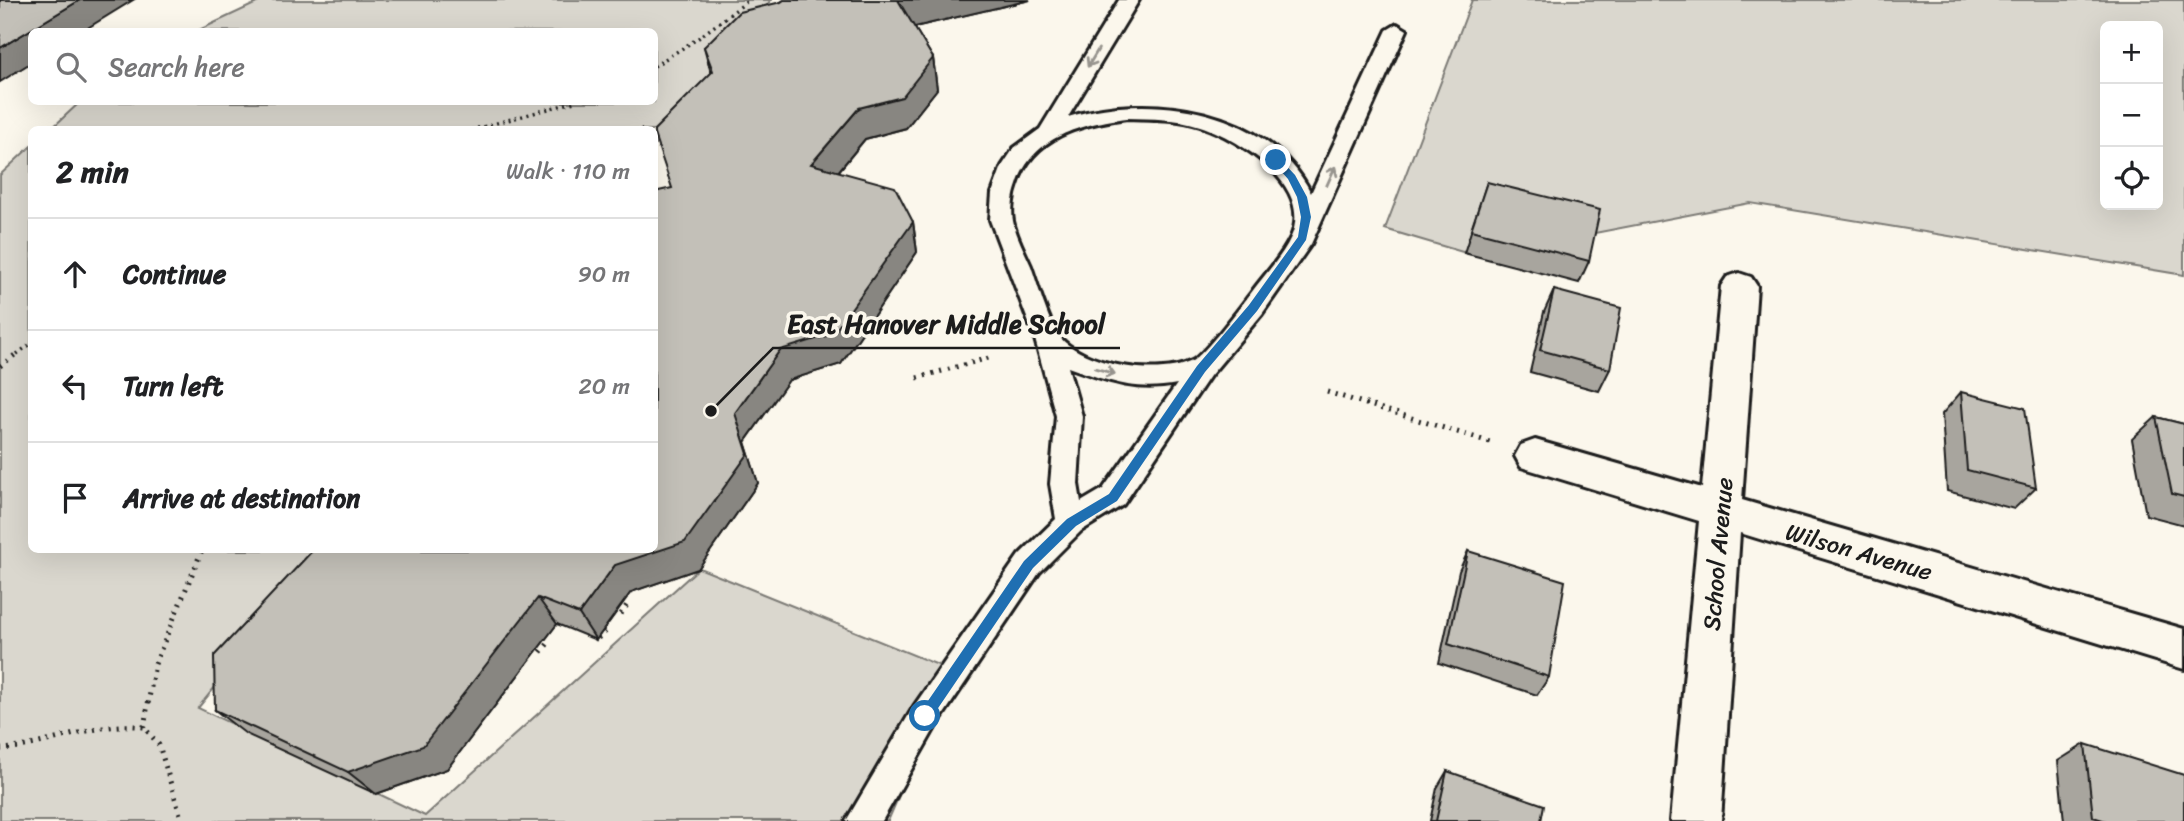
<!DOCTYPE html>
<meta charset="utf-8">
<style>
:root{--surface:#fff;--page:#f6f6f6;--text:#202124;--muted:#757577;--line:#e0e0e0}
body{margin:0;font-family:Sriracha,sans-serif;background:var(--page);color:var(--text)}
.controls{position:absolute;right:21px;top:21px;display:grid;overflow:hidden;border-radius:10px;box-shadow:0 7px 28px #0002}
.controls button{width:63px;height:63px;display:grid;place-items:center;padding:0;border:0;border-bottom:2px solid var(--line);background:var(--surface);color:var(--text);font:35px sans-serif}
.stop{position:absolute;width:21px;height:21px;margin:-16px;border:5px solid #1f6fb2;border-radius:50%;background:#fff}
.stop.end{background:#1f6fb2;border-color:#fff;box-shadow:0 2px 7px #0008}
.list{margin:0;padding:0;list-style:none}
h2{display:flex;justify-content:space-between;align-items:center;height:91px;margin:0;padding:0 28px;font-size:30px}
h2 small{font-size:23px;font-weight:400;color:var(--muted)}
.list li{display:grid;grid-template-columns:46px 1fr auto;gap:21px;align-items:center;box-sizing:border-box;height:112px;padding:0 28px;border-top:2px solid var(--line)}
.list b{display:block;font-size:26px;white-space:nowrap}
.list em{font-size:23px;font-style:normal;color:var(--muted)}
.icon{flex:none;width:38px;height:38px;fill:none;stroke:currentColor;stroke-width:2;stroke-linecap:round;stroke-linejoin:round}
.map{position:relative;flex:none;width:2184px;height:821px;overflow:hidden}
.search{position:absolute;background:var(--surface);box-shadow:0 7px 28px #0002;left:28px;top:28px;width:630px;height:77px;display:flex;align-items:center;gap:18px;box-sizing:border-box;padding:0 24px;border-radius:10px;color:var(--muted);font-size:26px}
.panel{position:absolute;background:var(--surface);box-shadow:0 7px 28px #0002;left:28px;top:126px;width:630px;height:427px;border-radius:10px}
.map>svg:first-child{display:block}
.green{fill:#dad7ce;stroke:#7b7a75;stroke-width:2;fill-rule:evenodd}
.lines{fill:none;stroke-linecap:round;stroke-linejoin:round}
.service-casing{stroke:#1c1c1c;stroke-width:6}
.minor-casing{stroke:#1c1c1c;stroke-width:6}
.path-far1{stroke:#1c1c1c;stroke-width:3.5;stroke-dasharray:2 4.5;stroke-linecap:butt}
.path{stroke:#1c1c1c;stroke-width:5;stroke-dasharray:2 6;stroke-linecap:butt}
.service{fill:#fbf7ec;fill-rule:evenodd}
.minor{fill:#fbf7ec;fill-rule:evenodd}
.wall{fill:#a8a59e;stroke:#1c1c1c;stroke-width:2}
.shaded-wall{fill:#888681;stroke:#1c1c1c;stroke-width:2}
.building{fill:#c3c0b8;stroke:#1c1c1c;stroke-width:2}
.oneway{stroke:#97948e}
.route{fill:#1f6fb2}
.labels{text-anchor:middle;stroke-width:7;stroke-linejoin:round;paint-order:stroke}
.street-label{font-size:24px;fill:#1c1c1c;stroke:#fbf7ec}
.leader{fill:none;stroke:#1c1c1c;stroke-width:2.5}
.callout-dot{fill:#1c1c1c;stroke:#fbf7ec;stroke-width:2.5}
.callout-label{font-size:26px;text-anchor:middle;font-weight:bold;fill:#1c1c1c;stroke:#fbf7ec;stroke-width:7;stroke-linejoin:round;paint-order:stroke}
</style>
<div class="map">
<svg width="2184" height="821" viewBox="0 0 2184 821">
<rect width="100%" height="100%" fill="#fbf7ec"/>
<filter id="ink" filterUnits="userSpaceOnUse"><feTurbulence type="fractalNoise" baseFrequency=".0143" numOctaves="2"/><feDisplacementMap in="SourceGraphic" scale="14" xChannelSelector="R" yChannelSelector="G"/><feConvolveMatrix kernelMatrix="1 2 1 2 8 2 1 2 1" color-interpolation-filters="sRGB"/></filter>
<g filter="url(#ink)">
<g class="green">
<path d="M263,0H771L655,144L654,130H50L80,102H654V32L197,31Z"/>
<path d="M1472,0H2184V275L1750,203L1476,256L1385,229ZM2105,26H2158V205H2105Z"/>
<path d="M31,146L32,550H326L198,708L425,816L699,568L953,671L888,821H0V175Z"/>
</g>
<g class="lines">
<defs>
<path id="service" d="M1119,0H1139L1068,117C1151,91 1269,109 1311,193L1387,30L1397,24L1407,30L1311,244L1262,314L1210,376L1123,505L1081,531L1039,573L936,726L882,821H846L914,706L1019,555L1056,519L1050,484L1056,416L1035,339L990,220L992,193L1002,166L1014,148L1040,129ZM1127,118C1152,119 1177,118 1200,126C1240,139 1314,186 1291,237C1282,257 1263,276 1251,293C1242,305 1203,356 1192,361C1158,378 1081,365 1058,335C1048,321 1037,283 1031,266C1025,252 1016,236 1013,221C1011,211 1013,195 1017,185C1032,136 1082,124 1127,118ZM1068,367C1108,381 1134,392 1177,384L1103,489L1081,502L1078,484L1082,416Z"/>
<path id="minor" d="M1739,273L1751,277L1757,286L1742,500L2184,629V669L1740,533L1721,821H1671L1699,521L1521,467L1515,456L1521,445L1535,440L1702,488L1721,286L1727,277Z"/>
</defs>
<use href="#service" class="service-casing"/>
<use href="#minor" class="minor-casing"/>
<g class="path-far1">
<path d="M654,66L697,39L749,0"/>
<path d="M471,130L574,102"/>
<path d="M601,130H644"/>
<path d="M17,354L32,343"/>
</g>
<g class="path">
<path d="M0,366L19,352"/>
<path d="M917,378L992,357"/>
<path d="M1327,392L1493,443"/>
<path d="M621,614L627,605"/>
<path d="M598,638L610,628"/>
<path d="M541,652L550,641"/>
<path d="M144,727L155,664L202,550"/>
<path d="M0,749C48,747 96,720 144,727L159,745L182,821"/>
</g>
<use href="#service" class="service"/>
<use href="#minor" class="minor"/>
</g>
<g class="wall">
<path d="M784,0H1030L914,27L933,58L937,89L906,128L865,139L838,172L913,222L917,252L841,364L789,380L745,442L758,483L698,569L631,592L596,640L557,624L447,769L376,794L246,734L215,710L654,550L711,73L704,47Z"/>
<path d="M1487,182L1589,261L1579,283L1464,253Z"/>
<path d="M1554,290L1610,369L1599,391L1530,372L1544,312Z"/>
<path d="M1961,392L2036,488L2014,509L1947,491L1942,414Z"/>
<path d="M2156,417L2184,424V525L2146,515L2132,439Z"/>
<path d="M1468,551L1549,677L1537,695L1439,663L1459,571Z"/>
<path d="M2085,744L2184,821H2064L2058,761Z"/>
<path d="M1447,771L1541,821H1430L1437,788Z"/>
</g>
<g class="shaded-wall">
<path d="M80,0H133L81,32H32V62L0,82V48Z"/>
<path d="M898,0H1030L902,30Z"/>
<path d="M933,58L937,89L906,128L865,139L819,195L811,164L859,108Z"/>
<path d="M913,222L917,252L841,364L789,380L745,442L758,483L698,569L631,592L596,640L579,614L615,565L735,413L780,350Z"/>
<path d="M538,598L557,624L447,769L376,794L348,772Z"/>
</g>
<g class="building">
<path d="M0,0H80L0,48Z"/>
<path d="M784,0H898L933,58L902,97L859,108L811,164L895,187L913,222L833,334L780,350L735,413L748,454L685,542L615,565L579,614L538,598L423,746L348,772L215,710L214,656L313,550H654V192L672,188L654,134V130L713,71L704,47L739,12L781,2Z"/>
<path d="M1487,182L1600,210L1589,261L1471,230Z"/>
<path d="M1554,290L1621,308L1610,369L1540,350Z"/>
<path d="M1961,392L2025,408L2036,488L1967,470Z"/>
<path d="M2156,417L2184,424V497L2172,494Z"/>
<path d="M1468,551L1565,581L1549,677L1448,644Z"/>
<path d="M2085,744L2184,775V821H2106L2093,817Z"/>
<path d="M1447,771L1544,805L1541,821H1436Z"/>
</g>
<defs><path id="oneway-shaft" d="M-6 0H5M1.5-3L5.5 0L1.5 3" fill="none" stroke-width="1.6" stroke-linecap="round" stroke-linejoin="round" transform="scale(1.75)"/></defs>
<g class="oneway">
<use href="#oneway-shaft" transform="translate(1093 58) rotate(121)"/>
<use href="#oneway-shaft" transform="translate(1331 176) rotate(-66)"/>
<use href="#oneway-shaft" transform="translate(1105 371) rotate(16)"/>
</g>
</g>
<path class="route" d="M1273,158H1279L1295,175L1307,197L1311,217L1306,240L1257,311L1205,372L1117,501L1076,526L1033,568L930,720H921V711L1024,561L1067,519L1109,494L1197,366L1249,305L1298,237L1301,217L1297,197L1288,179L1271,160Z"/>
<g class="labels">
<g class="street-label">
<text transform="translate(1859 552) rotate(16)" y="8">Wilson Avenue</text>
<text transform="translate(1718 554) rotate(-85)" y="8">School Avenue</text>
</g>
</g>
<path class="leader" d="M711 411L773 348H1120"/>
<circle class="callout-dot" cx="711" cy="411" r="7"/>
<g class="callout-label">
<text x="946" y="333">East Hanover Middle School</text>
</g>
</svg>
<div class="controls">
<button>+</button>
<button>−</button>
<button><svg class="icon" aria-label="locate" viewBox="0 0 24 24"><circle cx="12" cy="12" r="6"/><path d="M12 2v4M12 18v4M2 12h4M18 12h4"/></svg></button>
</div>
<div class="stop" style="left:925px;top:716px"></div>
<div class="stop end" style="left:1276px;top:160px"></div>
<div class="search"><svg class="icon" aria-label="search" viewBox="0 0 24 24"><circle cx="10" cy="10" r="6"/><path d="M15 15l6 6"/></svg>Search here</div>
<section class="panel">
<h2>2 min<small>Walk · 110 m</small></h2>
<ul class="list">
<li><svg class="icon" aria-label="ahead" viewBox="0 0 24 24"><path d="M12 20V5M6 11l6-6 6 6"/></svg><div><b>Continue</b></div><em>90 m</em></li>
<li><svg class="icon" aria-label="left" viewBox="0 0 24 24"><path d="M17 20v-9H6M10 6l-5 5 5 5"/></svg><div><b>Turn left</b></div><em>20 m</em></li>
<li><svg class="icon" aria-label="arrive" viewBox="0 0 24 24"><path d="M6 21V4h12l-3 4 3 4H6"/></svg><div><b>Arrive at destination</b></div></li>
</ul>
</section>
</div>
